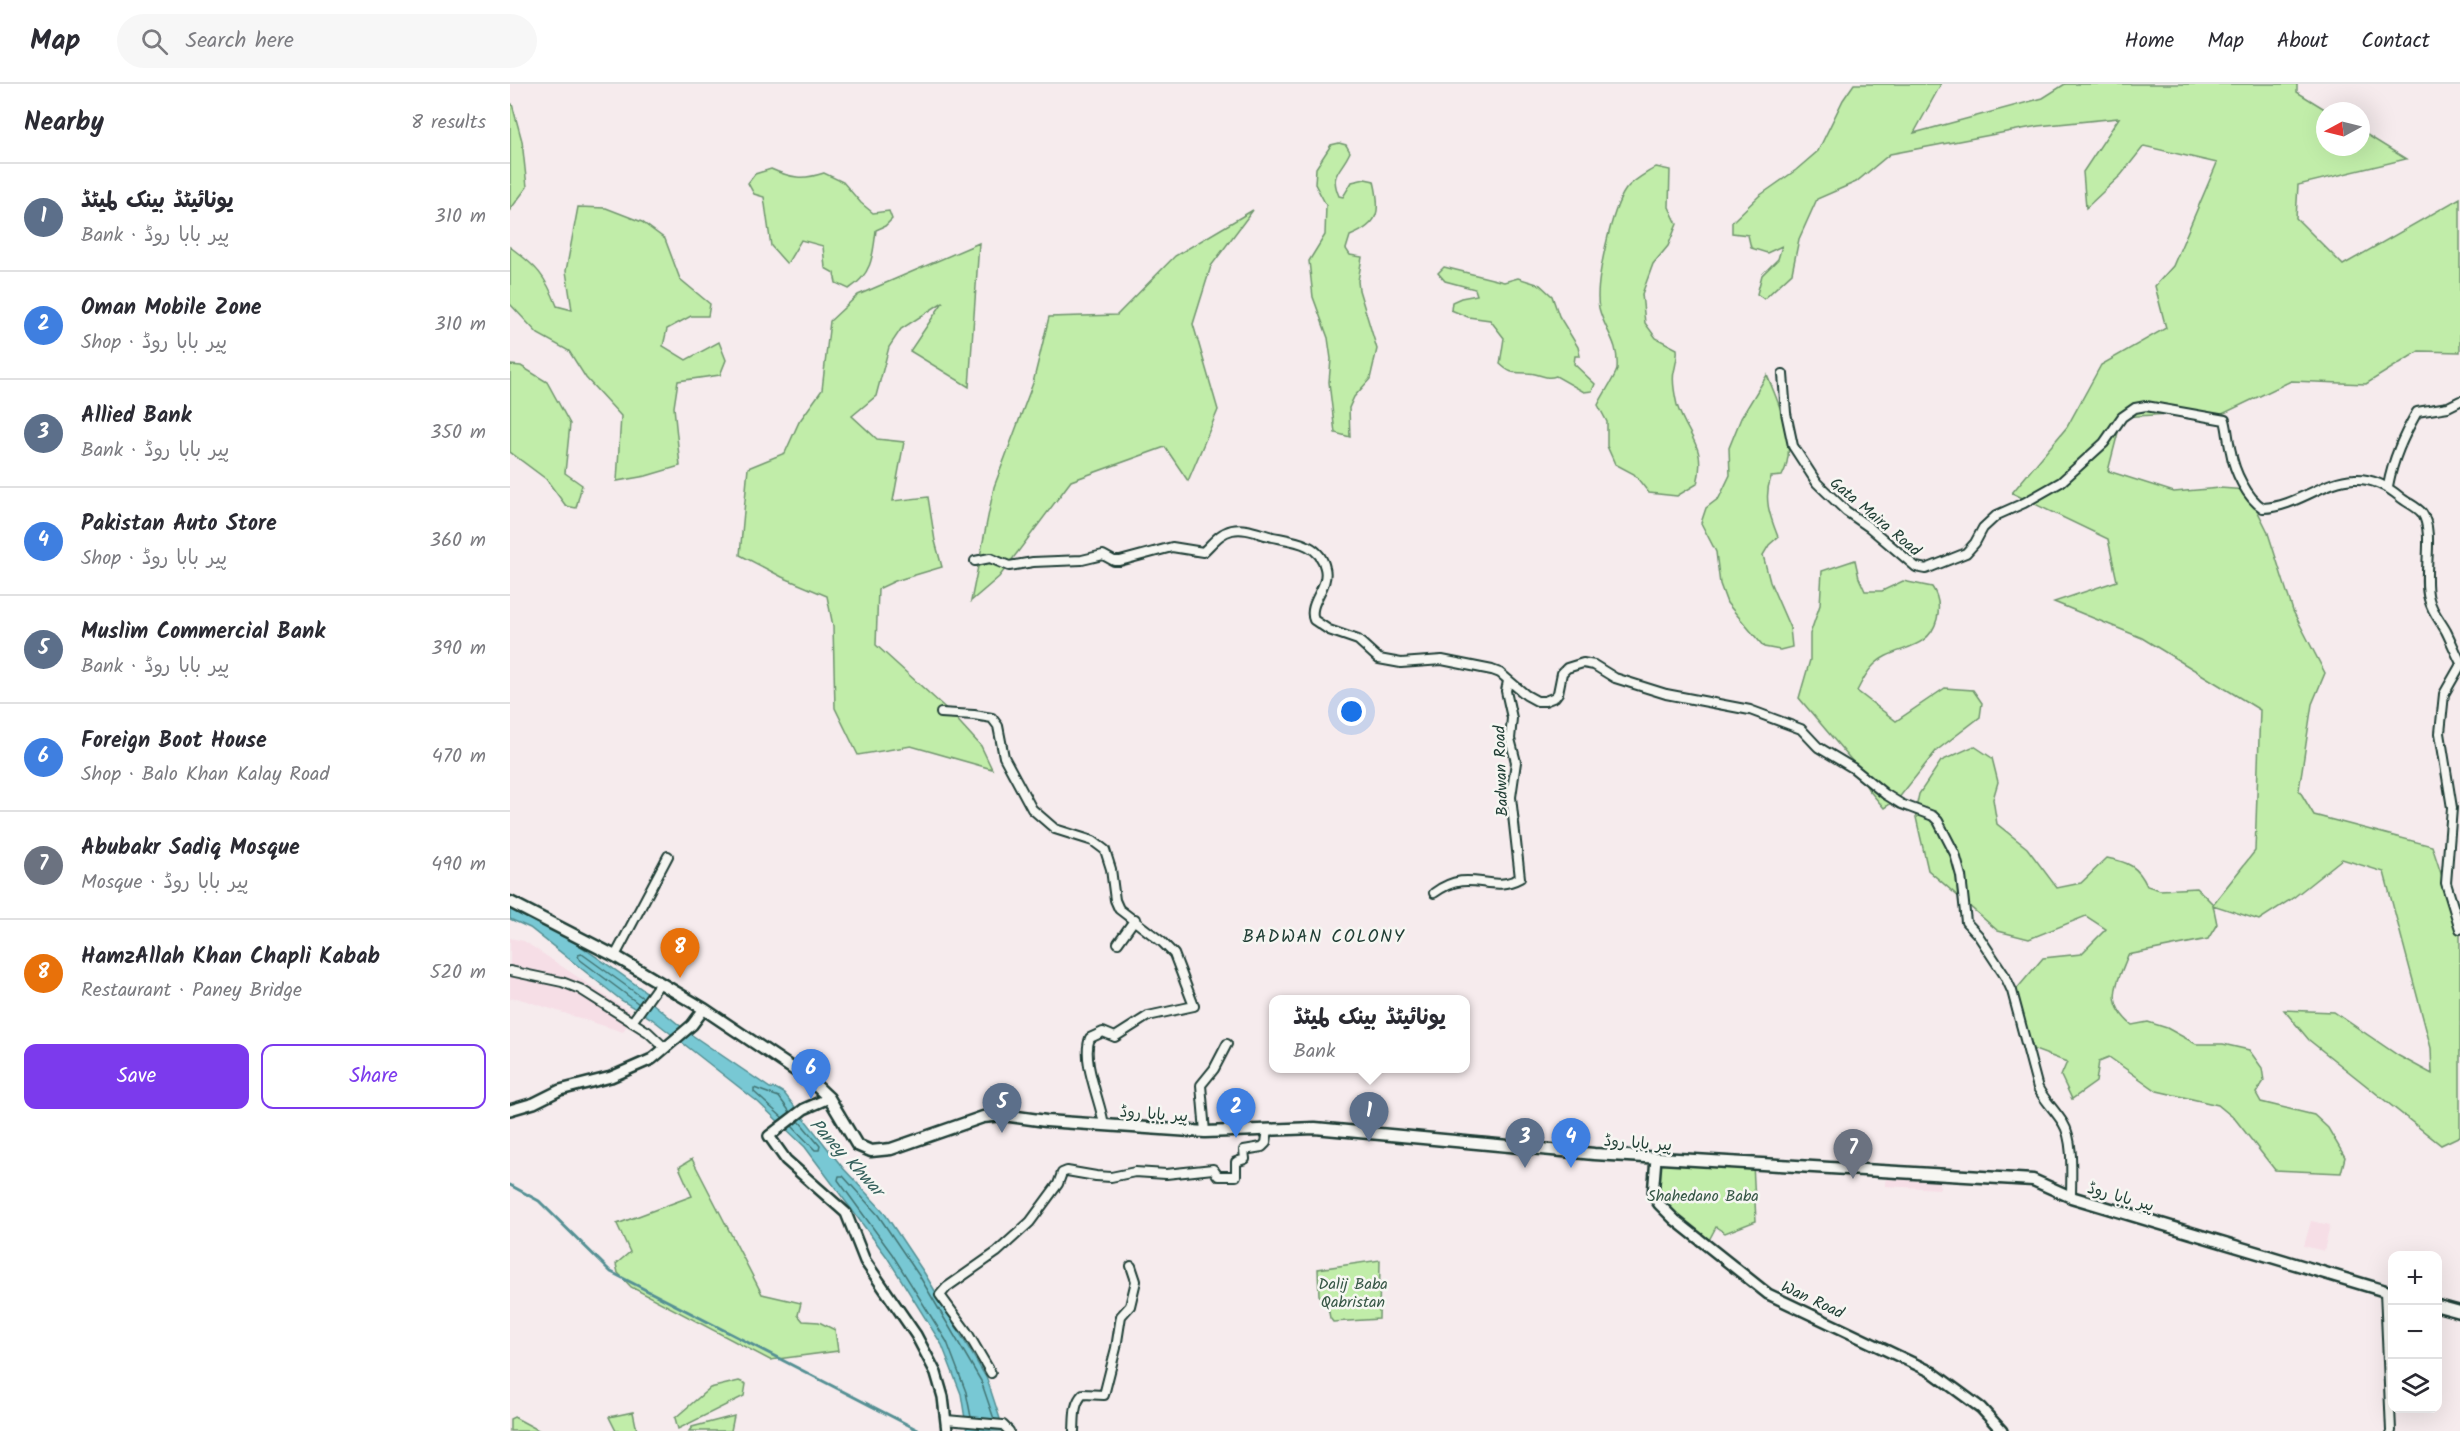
<!DOCTYPE html>
<meta charset="utf-8">
<style>
:root{--surface:#fff;--page:#f7f7f7;--text:#2b2b33;--muted:#7c7c81;--line:#e1e1e2;--accent:#7c3aed}
body{margin:0;font-family:Kalam,"Playpen Sans Arabic",sans-serif;background:var(--page);color:var(--text)}
.controls{position:absolute;right:18px;bottom:18px;display:grid;overflow:hidden;border-radius:12px;box-shadow:0 6px 24px #0002}
.controls button{width:54px;height:54px;display:grid;place-items:center;padding:0;border:0;border-bottom:2px solid var(--line);background:var(--surface);color:var(--text);font:30px sans-serif}
.compass{position:absolute;left:1806px;top:18px;width:54px;height:54px;border-radius:50%;background:var(--surface);box-shadow:0 6px 24px #0002;rotate:263deg}
.you{position:absolute;left:842px;top:628px;width:21px;height:21px;margin:-15px;border:4px solid #fff;border-radius:50%;background:#1a73e8;box-shadow:0 0 0 9px #1a73e833}
.badge{display:grid;place-items:center;width:39px;height:39px;border-radius:50%;background:var(--accent);color:#fff;font-size:20px;font-weight:700}
.pin{position:absolute;translate:-50% -50px;filter:drop-shadow(0 2px 3px #0008)}
.pin::after{content:'';position:absolute;top:32px;width:21px;height:18px;background:inherit;clip-path:polygon(0 0,100% 0,50% 100%)}
.popup{position:absolute;left:759px;top:911px;width:201px;height:78px;box-sizing:border-box;display:grid;place-content:center;border-radius:12px;background:var(--surface);filter:drop-shadow(0 2px 4px #0005);font-size:20px;white-space:nowrap;color:var(--muted)}
.popup b{font-size:22px;color:var(--text)}
.popup::after{content:'';position:absolute;left:50%;top:100%;margin-left:-12px;border:12px solid transparent;border-top-color:var(--surface)}
.list{margin:0;padding:0;list-style:none}
h2{display:flex;justify-content:space-between;align-items:center;height:78px;margin:0;padding:0 24px;font-size:26px}
h2 small{font-size:20px;font-weight:400;color:var(--muted)}
.list li{display:grid;grid-template-columns:39px 1fr auto;gap:18px;align-items:center;box-sizing:border-box;height:108px;padding:0 24px;border-top:2px solid var(--line)}
.list b{display:block;font-size:22px;white-space:nowrap}
.list p{margin:0;font-size:20px;white-space:nowrap;color:var(--muted)}
.list em{font-size:20px;font-style:normal;color:var(--muted)}
.actions{display:flex;gap:12px;padding:18px 24px}
.actions a{flex:1;padding:14px 0;border:2px solid var(--accent);border-radius:12px;text-align:center;font-size:21px;color:var(--accent)}
.actions .main{background:var(--accent);color:#fff}
.icon{flex:none;width:33px;height:33px;fill:none;stroke:currentColor;stroke-width:2;stroke-linecap:round;stroke-linejoin:round}
.map{position:relative;flex:none;width:1950px;height:1347px;overflow:hidden}
header{display:flex;align-items:center;gap:36px;box-sizing:border-box;height:84px;padding:0 30px;background:var(--surface);border-bottom:2px solid var(--line)}
header strong{font-size:28px}
nav{display:flex;gap:33px;margin-inline-start:auto;font-size:21px}
.search{width:420px;height:54px;background:var(--page);display:flex;align-items:center;gap:15px;box-sizing:border-box;padding:0 21px;border-radius:33px;color:var(--muted);font-size:22px}
main{display:flex}
aside{flex:1;background:var(--surface)}
.map>svg:first-child{display:block}
.built{fill:#f6dee6}
.green{fill:#c1eda9;stroke:#70956e;stroke-width:1.5}
.water{fill:#78c8d4;stroke:#549094;stroke-width:1.5}
.lines{fill:none;stroke-linecap:round;stroke-linejoin:round}
.shore{stroke:#437574;stroke-width:1.5}
.stream{stroke:#549094;stroke-width:3}
.minor-casing{stroke:#1f3d34;stroke-width:12}
.tertiary-casing{stroke:#1f3d34;stroke-width:14}
.secondary-casing{stroke:#1f3d34;stroke-width:15}
.minor{stroke:#f6f6f2;stroke-width:8}
.tertiary{stroke:#f6f6f2;stroke-width:9}
.secondary{stroke:#f6f6f2;stroke-width:10}
.labels{text-anchor:middle;stroke-width:5;stroke-linejoin:round;paint-order:stroke}
.street-label{font-size:16px;fill:#1f3d34;stroke:#f6f6f2}
.park-label{font-size:16px;fill:#375746;stroke:#f6f6f2}
.neighbourhood-label{font-size:18px;letter-spacing:1.5px;fill:#1f3d34;stroke:#f6f6f2}
.water-label{font-size:18px;font-style:italic;fill:#35605c;stroke:#f6f6f2}
</style>
<header>
<strong>Map</strong>
<div class="search"><svg class="icon" aria-label="search" viewBox="0 0 24 24"><circle cx="10" cy="10" r="6"/><path d="M15 15l6 6"/></svg>Search here</div>
<nav><a>Home</a><a>Map</a><a>About</a><a>Contact</a></nav>
</header>
<main>
<aside>
<h2>Nearby<small>8 results</small></h2>
<ul class="list">
<li><span class="badge" style="background:#5c6f8a">1</span><div><b>یونائیٹڈ بینک لمیٹڈ</b><p>Bank · پیر بابا روڈ</p></div><em>310 m</em></li>
<li><span class="badge" style="background:#3f7fe0">2</span><div><b>Oman Mobile Zone</b><p>Shop · پیر بابا روڈ</p></div><em>310 m</em></li>
<li><span class="badge" style="background:#5c6f8a">3</span><div><b>Allied Bank</b><p>Bank · پیر بابا روڈ</p></div><em>350 m</em></li>
<li><span class="badge" style="background:#3f7fe0">4</span><div><b>Pakistan Auto Store</b><p>Shop · پیر بابا روڈ</p></div><em>360 m</em></li>
<li><span class="badge" style="background:#5c6f8a">5</span><div><b>Muslim Commercial Bank</b><p>Bank · پیر بابا روڈ</p></div><em>390 m</em></li>
<li><span class="badge" style="background:#3f7fe0">6</span><div><b>Foreign Boot House</b><p>Shop · Balo Khan Kalay Road</p></div><em>470 m</em></li>
<li><span class="badge" style="background:#6b7280">7</span><div><b>Abubakr Sadiq Mosque</b><p>Mosque · پیر بابا روڈ</p></div><em>490 m</em></li>
<li><span class="badge" style="background:#e8710a">8</span><div><b>HamzAllah Khan Chapli Kabab</b><p>Restaurant · Paney Bridge</p></div><em>520 m</em></li>
</ul>
<div class="actions"><a class="main">Save</a><a>Share</a></div>
</aside>
<div class="map">
<svg width="1950" height="1347" viewBox="0 0 1950 1347">
<rect width="100%" height="100%" fill="#f6ebed"/>
<filter id="ink" filterUnits="userSpaceOnUse"><feTurbulence type="fractalNoise" baseFrequency=".0167" numOctaves="2"/><feDisplacementMap in="SourceGraphic" scale="12" xChannelSelector="R" yChannelSelector="G"/><feConvolveMatrix kernelMatrix="1 2 1 2 8 2 1 2 1" color-interpolation-filters="sRGB"/></filter>
<g filter="url(#ink)">
<g class="built">
<path d="M0,854L14,857L123,930L113,948L7,914L0,915Z"/>
<path d="M1376,1092L1430,1097V1105L1375,1102Z"/>
<path d="M1801,1137L1820,1141L1814,1167L1794,1162Z"/>
</g>
<g class="green">
<path d="M1344,0H1431L1404,49L1533,14L1555,0H1787V8L1818,27H1815V63H1851V47L1896,75L1788,101L1786,134L1833,181L1950,114V268L1909,267L1856,300L1781,297L1704,334L1674,329L1612,333L1598,387L1664,408L1710,404L1737,406L1757,446L1783,527L1815,589L1802,620L1789,706L1804,731L1922,762L1950,847V1052L1931,1061L1799,956L1774,926L1824,928L1889,972L1922,990L1921,964L1874,788L1832,775L1783,814L1749,836L1703,821L1707,840L1698,855L1618,871C1607,900 1594,918 1622,941L1638,938L1657,944L1686,960H1713L1739,966L1752,984L1754,997L1746,1009L1751,1018L1804,1031L1818,1044L1835,1073L1831,1089L1765,1086L1725,1035L1708,1021L1647,1007L1599,973L1589,977L1586,998L1562,1015L1551,992L1557,978L1522,965L1507,932L1505,907L1533,874L1571,870L1596,845L1576,832L1519,855L1488,847L1418,786L1405,729L1409,710L1431,677L1464,662L1482,674L1488,698L1483,715L1487,740L1517,764L1547,804L1571,799L1597,774C1618,778 1628,782 1637,802L1650,806L1687,804L1703,820L1745,767L1750,626L1632,554L1544,518L1607,497L1598,455L1502,409L1557,343L1591,281L1656,244L1645,202L1663,182L1707,79L1634,62L1611,91L1576,124L1573,88L1609,34L1528,42L1380,70L1346,98L1307,115L1289,155L1282,189L1254,215L1247,210L1252,191L1268,175L1272,162L1257,169L1241,164L1238,151L1222,149V138L1249,112L1286,86L1308,67L1333,16Z"/>
<path d="M0,19L2,20L12,57L17,103L0,126Z"/>
<path d="M829,59L836,61L840,68C831,88 819,89 829,112L833,113L842,98L855,95L864,97C871,127 870,140 840,152L836,165L840,171L852,173L848,197L849,206L867,265L860,295L844,313L839,324L840,353L825,349L819,298L821,275L818,254L803,213L799,177L815,151L816,121L805,100L806,84L821,61Z"/>
<path d="M1146,83L1160,86L1159,123L1167,140L1158,162L1143,180L1132,210L1135,239L1146,254L1167,265C1168,274 1166,279 1164,288C1162,296 1165,312 1167,321C1178,354 1197,361 1187,400L1167,412L1139,409L1124,390L1105,380L1097,362V338L1088,321C1092,312 1107,290 1107,285C1109,257 1095,248 1089,224C1084,201 1102,124 1116,105C1123,96 1137,89 1146,83Z"/>
<path d="M261,85C281,94 293,96 314,89L333,98L351,119L363,129L379,127L382,135L375,142L366,146C363,172 362,190 339,205L326,199L324,189L315,184L313,162L291,156L277,180L261,162L254,113L244,110L238,99L245,90Z"/>
<path d="M68,123L96,124L132,138L155,155L170,195L200,220L198,232H181L157,245L153,262L176,276L209,258L216,276L210,291L168,297L164,323L170,382L136,392L107,397L111,332L76,294L59,267L28,250L0,220V163C27,183 35,191 47,222L62,226L56,187Z"/>
<path d="M743,126L701,182L683,240L708,326L678,397L655,363L561,397L489,493L461,517L484,403L523,299L539,233L607,231L665,172Z"/>
<path d="M469,159L459,303L400,267L433,218L391,245L379,263L366,312L342,332L367,355L394,358L383,417L418,413L425,457L432,483L385,497L368,505L366,561L442,630L471,662L482,685L401,662L348,671L325,624L323,542L317,512L272,493L230,471L238,384L275,369L289,338L312,306L320,237L348,211Z"/>
<path d="M934,183L994,198L1008,194L1030,201L1042,212L1049,232L1068,263L1070,272H1065L1064,280L1085,300L1082,307L1074,308L1046,292C1035,296 1029,289 1017,289C1003,288 1002,291 990,280L994,254L980,236L958,233L941,226L942,218L951,214L967,211L965,205L935,197L928,189Z"/>
<path d="M0,281L11,282L37,298L60,340L55,389L72,401L66,424L56,422L36,395L0,368Z"/>
<path d="M1257,291C1269,321 1289,360 1272,392L1261,393C1253,415 1260,432 1268,453L1259,461L1253,471L1260,498L1280,544L1282,563L1270,566L1254,563L1217,519L1210,500L1206,468L1191,439L1196,424L1209,414L1220,391L1219,364L1231,334Z"/>
<path d="M1345,476L1349,494L1355,507H1372L1393,497L1422,503C1429,513 1430,523 1427,535C1418,570 1382,560 1362,583C1356,589 1351,599 1347,607L1386,637L1435,604L1463,606L1472,619L1470,633L1426,667L1388,715L1374,724L1358,705L1343,678L1289,614L1300,576V550L1310,521L1312,487Z"/>
<path d="M1146,1074L1243,1080L1246,1137L1215,1149L1206,1143L1198,1158L1165,1136L1143,1111Z"/>
<path d="M182,1075L252,1210L291,1219L288,1231L293,1237L309,1238L325,1246L328,1267L260,1276L121,1203L108,1189L106,1180L120,1168L107,1140L182,1112L169,1083Z"/>
<path d="M870,1176L869,1235L823,1238L820,1234L818,1223L809,1211L808,1185Z"/>
<path d="M229,1297L236,1300L234,1312L168,1345L165,1334L200,1304Z"/>
<path d="M123,1328L127,1347H106L99,1333Z"/>
<path d="M224,1332L221,1347H179L182,1343Z"/>
<path d="M4,1333L30,1347H0V1335Z"/>
</g>
<path class="water" d="M0,821C51,846 97,880 143,913L142,919L179,949L260,1004L267,1005L274,1009L333,1084L373,1127L415,1190L477,1295L494,1347H457L451,1310L432,1261L377,1173L295,1063L248,1018L142,935L111,916L20,844L0,835Z"/>
<g class="lines">
<g class="shore">
<path d="M129,920L69,875L68,871L72,870L133,914"/>
<path d="M273,1034L244,1008V1004L269,1013L280,1028"/>
<path d="M282,1042L305,1066H309L310,1062L289,1037"/>
<path d="M461,1333L456,1308L437,1258L382,1170L328,1096L329,1092H333L368,1131L410,1193L471,1297L484,1335"/>
</g>
<path class="stream" d="M0,1101L29,1117L101,1188L410,1347"/>
<defs>
<g id="minor">
<path d="M1273,290L1276,329L1283,362L1307,399L1336,427L1359,443L1406,483L1416,485L1456,469L1465,459L1473,444L1487,431L1514,419L1551,398L1594,359L1612,333L1625,324L1636,322L1715,336C1718,347 1718,357 1721,368C1724,387 1737,414 1753,424C1786,423 1814,396 1844,395C1862,394 1877,402 1890,413C1897,419 1906,422 1912,429C1925,448 1912,492 1919,515C1922,528 1930,536 1936,547C1941,557 1945,567 1950,577"/>
<path d="M1878,402C1883,375 1893,353 1907,328L1938,323L1950,317"/>
<path d="M465,477L480,474L499,482L523,478L572,476L593,471L604,477H610L662,463L693,468C702,460 709,449 722,446C736,443 749,450 763,453C783,457 810,459 815,484C820,503 797,519 804,536L819,546L848,556L869,575L891,579L932,576L982,586L990,589L1016,611L1027,617H1035L1045,613L1048,609L1052,589L1057,584L1073,579L1084,581L1105,594L1156,610L1240,626L1291,645L1308,663L1343,684L1375,710L1391,720L1423,732L1428,737L1445,770L1451,792L1456,838L1468,851L1495,892L1502,907L1528,1004C1535,1017 1545,1026 1553,1039C1564,1056 1561,1093 1561,1113"/>
<path d="M1950,582L1934,610L1930,649L1942,724L1936,799L1950,845"/>
<path d="M431,629L464,631L482,634L488,642L494,673L522,725L545,745L583,757L595,766L601,785L605,816L609,825L652,858L664,870L684,922L638,932L605,953L593,948L580,954C571,977 591,1018 594,1041"/>
<path d="M924,809C961,782 979,811 1010,794L1001,713L1006,678L1000,655L1002,634L996,607L998,597"/>
<path d="M608,859L625,835"/>
<path d="M105,872L158,772"/>
<path d="M0,887L52,898L70,905L138,948L155,964"/>
<path d="M122,938L150,899"/>
<path d="M695,1048L691,1001L704,985L717,960"/>
<path d="M1875,1207L1881,1347"/>
<path d="M481,1289L457,1248L430,1211L437,1203L487,1168L520,1138L548,1100L552,1089L557,1087L586,1092L601,1093L625,1088L656,1090L703,1085L708,1092H726V1078L735,1075L734,1066L752,1063L756,1059L758,1045"/>
<path d="M436,1336L493,1341L499,1347"/>
<path d="M564,1347C565,1334 563,1320 573,1310L594,1311L606,1264L611,1232L620,1222L626,1197L621,1182"/>
</g>
<g id="tertiary">
<path d="M319,1014L294,1025L259,1052L276,1076L336,1129L355,1177L406,1251L426,1289L433,1313L437,1347"/>
<path d="M0,1026L24,1019L50,1006L101,993L142,975L182,941L194,925"/>
<path d="M1146,1074L1143,1111L1149,1120L1165,1136L1258,1210L1422,1288L1471,1324L1492,1347"/>
</g>
<g id="secondary">
<path d="M0,818L105,872L194,925L301,997L319,1014L347,1061L361,1067L381,1065L473,1033L493,1031L536,1037L695,1048L805,1044L1084,1070L1523,1096L1561,1113L1882,1209"/>
<path d="M1928,1222L1950,1228"/>
</g>
</defs>
<use href="#minor" class="minor-casing"/>
<use href="#tertiary" class="tertiary-casing"/>
<use href="#secondary" class="secondary-casing"/>
<use href="#minor" class="minor"/>
<use href="#tertiary" class="tertiary"/>
<use href="#secondary" class="secondary"/>
</g>
</g>
<g class="labels">
<g class="street-label">
<text transform="translate(1366 432) rotate(40)" y="6">Gata Maira Road</text>
<text transform="translate(990 687) rotate(-92)" y="6">Badwan Road</text>
<text transform="translate(644 1029) rotate(4)" y="6">پیر بابا روڈ</text>
<text transform="translate(1128 1058) rotate(4)" y="6">پیر بابا روڈ</text>
<text transform="translate(1611 1112) rotate(16)" y="6">پیر بابا روڈ</text>
<text transform="translate(1303 1215) rotate(25)" y="6">Wan Road</text>
</g>
<g class="park-label">
<text x="1193" y="1117">Shahedano Baba</text>
<text x="843" y="1205">Dalij Baba<tspan x="843" dy="18">Qabristan</tspan></text>
</g>
<g class="neighbourhood-label">
<text x="814" y="858">BADWAN COLONY</text>
</g>
<g class="water-label">
<text transform="translate(337 1073) rotate(47)" y="6">Paney Khwar</text>
</g>
</g>
</svg>
<div class="controls">
<button>+</button>
<button>−</button>
<button><svg class="icon" aria-label="layers" viewBox="0 0 24 24"><path d="M12 4l9 5-9 5-9-5zM3 14l9 5 9-5"/></svg></button>
</div>
<svg class="compass" viewBox="-18 -18 36 36"><path d="M0-13l5 13h-10z" fill="#e53935"/><path d="M0 13l5-13h-10z" fill="#7c7c81"/></svg>
<div class="you"></div>
<div class="pin badge" style="left:859px;top:1058px;background:#5c6f8a">1</div>
<div class="popup"><b>یونائیٹڈ بینک لمیٹڈ</b>Bank</div>
<div class="pin badge" style="left:726px;top:1054px;background:#3f7fe0">2</div>
<div class="pin badge" style="left:1015px;top:1084px;background:#5c6f8a">3</div>
<div class="pin badge" style="left:1061px;top:1084px;background:#3f7fe0">4</div>
<div class="pin badge" style="left:492px;top:1049px;background:#5c6f8a">5</div>
<div class="pin badge" style="left:301px;top:1015px;background:#3f7fe0">6</div>
<div class="pin badge" style="left:1343px;top:1095px;background:#6b7280">7</div>
<div class="pin badge" style="left:170px;top:894px;background:#e8710a">8</div>
</div>
</main>
